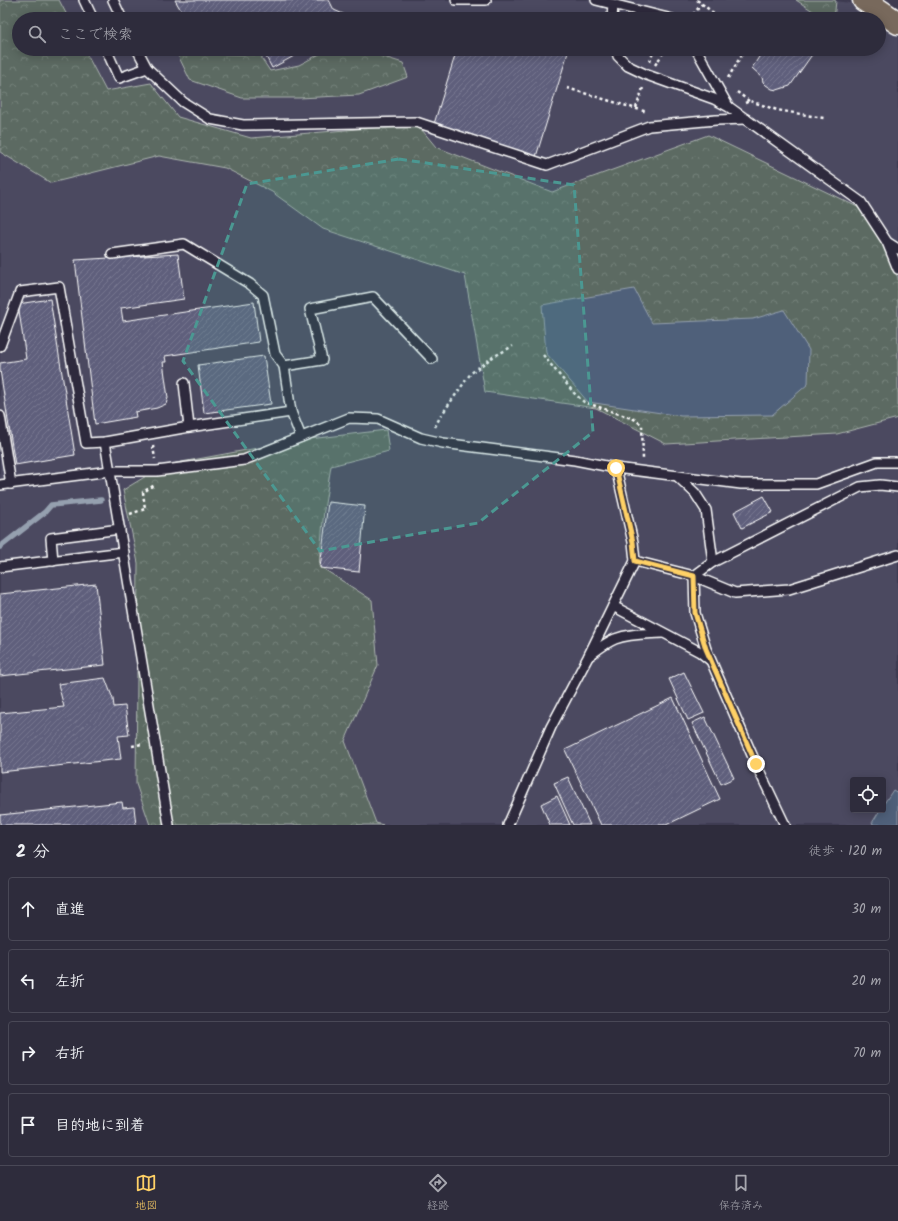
<!DOCTYPE html>
<html lang="ja">
<meta charset="utf-8">
<style>
:root{--surface:#2e2c3c;--page:#3a3847;--text:#f1f3f6;--muted:#a7a7af;--line:#494856;--accent:#ffd166}
body{margin:0;font-family:Kalam,"Klee One",sans-serif;background:var(--page);color:var(--text)}
.controls{position:absolute;right:12px;bottom:12px;display:grid;overflow:hidden;border-radius:4px;box-shadow:0 2px 10px #0003}
.controls button{width:36px;height:36px;display:grid;place-items:center;padding:0;border:0;border-bottom:1px solid var(--line);background:var(--surface);color:var(--text);font:20px sans-serif}
.stop{position:absolute;width:12px;height:12px;margin:-9px;border:3px solid #ffd166;border-radius:50%;background:#fff}
.stop.end{background:#ffd166;border-color:#fff;box-shadow:0 1px 4px #0008}
.list{margin:0;padding:0;list-style:none}
h2{display:flex;justify-content:space-between;align-items:center;height:52px;margin:0;padding:0 16px;font-size:17px}
h2 small{font-size:13px;font-weight:400;color:var(--muted)}
.list li{display:grid;grid-template-columns:26px 1fr auto;gap:12px;align-items:center;box-sizing:border-box;height:64px;margin:0 8px 8px;padding:0 8px;border:1px solid var(--line);border-radius:4px}
.list b{display:block;font-size:15px;white-space:nowrap}
.list em{font-size:13px;font-style:normal;color:var(--muted)}
.icon{flex:none;width:22px;height:22px;fill:none;stroke:currentColor;stroke-width:2;stroke-linecap:round;stroke-linejoin:round}
.map{position:relative;flex:none;width:898px;height:825px;overflow:hidden}
.search{position:absolute;background:var(--surface);box-shadow:0 2px 10px #0003;left:12px;right:12px;top:12px;height:44px;display:flex;align-items:center;gap:10px;box-sizing:border-box;padding:0 14px;border-radius:22px;color:var(--muted);font-size:15px}
.sheet{height:340px;background:var(--surface)}
nav{display:flex;justify-content:space-around;align-items:center;box-sizing:border-box;height:56px;border-top:1px solid var(--line);background:var(--surface);font-size:11px;color:var(--muted)}
nav a{display:grid;justify-items:center;gap:2px}
nav .on{color:var(--accent)}
.map>svg:first-child{display:block}
.built{fill:#4b4960;fill-rule:evenodd}
.forest{fill:url(#forest-crowns);stroke:#adb5b0}
.water{fill:#4f617a;stroke:#95a0af}
.lines{fill:none;stroke-linecap:round;stroke-linejoin:round}
.stream{stroke:#95a0af;stroke-width:5.5}
.building{fill:url(#building-hatch);stroke:#fff}
.lane-casing{stroke:#fff;stroke-width:12}
.highway-casing{stroke:#fff;stroke-width:25}
.path{stroke:#fff;stroke-width:2.5;stroke-dasharray:3 3;stroke-linecap:butt}
.lane{stroke:#2f2a3d;stroke-width:9}
.highway{stroke:#78695c;stroke-width:22}
.route{stroke:#ffd166;stroke-width:5}
.marked{fill:#4b9892;fill-opacity:0.2;stroke:#4b9892;stroke-width:3;stroke-dasharray:8 5;stroke-linejoin:round}
</style>
<div class="map">
<svg width="898" height="825" viewBox="0 0 898 825">
<defs>
<pattern id="forest-crowns" width="20" height="18" patternUnits="userSpaceOnUse"><rect width="20" height="18" fill="#5b6b62"/><path d="M2 6a3 3 0 1 1 6 0M12 15a3 3 0 1 1 6 0" fill="none" stroke="#74817a"/></pattern>
<pattern id="building-hatch" width="6" height="6" patternUnits="userSpaceOnUse"><rect width="6" height="6" fill="#5f5f7c"/><path d="M-1 1l2-2M0 6l6-6M5 7l2-2" fill="none" stroke="#777790"/></pattern>
</defs>
<rect width="100%" height="100%" fill="#3d3a50"/>
<filter id="ink" filterUnits="userSpaceOnUse"><feTurbulence type="fractalNoise" baseFrequency=".025" numOctaves="2"/><feDisplacementMap in="SourceGraphic" scale="8" xChannelSelector="R" yChannelSelector="G"/><feConvolveMatrix kernelMatrix="1 2 1 2 8 2 1 2 1" color-interpolation-filters="sRGB"/></filter>
<g filter="url(#ink)">
<g class="built">
<path d="M59,0H796L825,19H69Z"/>
<path d="M836,1L898,10V278L872,214L708,135L552,192L436,147L417,124L251,138L178,117L151,83L106,91L84,49H879V19H834Z"/>
<path d="M0,58L152,124L232,172L272,192L323,229L465,275L474,329L580,405L596,408L619,420L837,434L898,418V825H0ZM853,780H883V810H853Z"/>
</g>
<g class="forest">
<path d="M0,0H59L69,19H19V49H84L106,91L151,83L178,117L251,138L417,124L436,147L552,192L708,135L872,214L898,278V418L837,434L666,444L596,408L485,392L465,275L323,229L272,192L225,168L159,156L51,183L0,152Z"/>
<path d="M796,0H834L836,1L834,19H825Z"/>
<path d="M175,49H213L221,54L262,55V59L270,71L299,65L329,49H359L403,63L408,77L359,95L299,98H242L190,80Z"/>
<path d="M386,430L389,451L331,466L324,510L319,566L372,600L378,665L345,741L376,823L383,825H150L136,784L138,563L123,490L158,469L176,463L301,440Z"/>
</g>
<g class="water">
<path d="M634,289L652,323L753,319L784,310L809,350L808,384L772,415L681,416L588,402L546,353L542,305Z"/>
<path d="M893,790L898,793V824L875,825L872,823L880,810H883V805Z"/>
</g>
<g class="lines">
<path class="stream" d="M0,547L45,512L51,505L101,500"/>
</g>
<g class="building">
<path d="M175,0H329L334,10L350,17L349,19H186Z"/>
<path d="M262,49H307L272,68Z"/>
<path d="M457,49H569L535,160L434,124Z"/>
<path d="M764,49H816L790,86L777,90L772,89L766,85L763,82L762,77L752,68Z"/>
<path d="M178,254L184,299L121,308L123,321L254,302L259,342L165,356L166,362H163L168,398L166,404L157,408L135,412L136,417L95,424L75,260Z"/>
<path d="M50,299L75,455L15,465L0,370V363L26,359L18,304Z"/>
<path d="M264,356L271,404L204,413L198,365Z"/>
<path d="M764,496L773,512L742,528L734,512Z"/>
<path d="M328,502L365,506L359,572L320,568Z"/>
<path d="M96,584L105,665L0,676V594Z"/>
<path d="M684,672L704,713L688,720L669,679Z"/>
<path d="M105,678L113,699L114,707L125,706L129,735L118,736L121,759L0,772V713L64,707L58,684Z"/>
<path d="M673,698L720,799L666,825H601L565,750Z"/>
<path d="M705,717L734,778L721,784L692,723Z"/>
<path d="M568,777L590,825H573L554,783Z"/>
<path d="M557,796L570,825H550L541,804Z"/>
<path d="M122,802L123,808L134,807L136,825H0V815Z"/>
</g>
<g class="lines">
<defs>
<g id="lane">
<path d="M84,0L93,19"/>
<path d="M113,0L122,19"/>
<path d="M456,0H486"/>
<path d="M596,0L672,19"/>
<path d="M612,19L613,4"/>
<path d="M106,49L119,78L147,68L137,49"/>
<path d="M616,49L618,56L628,66L647,75L714,99L729,107L861,202L887,242L898,249"/>
<path d="M696,49L728,106"/>
<path d="M147,68L183,102L210,119L243,125L416,122L547,165L649,126L716,120L746,119"/>
<path d="M887,242L898,269"/>
<path d="M0,346L20,292L59,287L86,443L105,442L189,427L291,412L284,366L275,354L263,295L250,284L184,244L112,254"/>
<path d="M284,366L322,360L310,309L373,297L432,359"/>
<path d="M184,383L189,427"/>
<path d="M291,412L301,437"/>
<path d="M0,416L11,484"/>
<path d="M105,442L169,825"/>
<path d="M677,476L695,493L706,510L713,562"/>
<path d="M0,485L110,471H157L244,460L349,418L378,419L421,438L443,443L575,460L616,468L741,484H816L877,462H898"/>
<path d="M53,561L51,538L120,529"/>
<path d="M635,561L694,576L713,562L860,487L880,485L898,487"/>
<path d="M0,567L124,552"/>
<path d="M613,606L700,652L710,660"/>
<path d="M589,656C597,650 605,643 615,639C630,633 647,634 662,633"/>
<path d="M508,825L551,727L588,657L635,561L633,542L616,468"/>
<path d="M785,825L756,764L706,649L695,613L694,576L735,593L789,589L898,555"/>
</g>
<path id="highway" d="M864,0L898,23"/>
</defs>
<use href="#lane" class="lane-casing"/>
<use href="#highway" class="highway-casing"/>
<g class="path">
<path d="M697,0L721,19"/>
<path d="M689,19L702,4"/>
<path d="M650,62L654,49"/>
<path d="M655,65L666,49"/>
<path d="M728,78L745,49"/>
<path d="M567,88L647,112"/>
<path d="M737,92L749,101"/>
<path d="M745,103L750,101L777,110L824,118"/>
<path d="M636,108L643,88"/>
<path d="M543,355L574,393L584,402L634,419L642,425L643,459"/>
<path d="M435,427L440,417L471,373L493,357L513,346"/>
<path d="M153,446L155,459"/>
<path d="M130,514L145,509L143,492L155,485"/>
<path d="M132,746L142,744"/>
</g>
<use href="#lane" class="lane"/>
<use href="#highway" class="highway"/>
</g>
</g>
<g class="lines" filter="url(#ink)">
<path class="route" d="M616,468L633,542L635,561L694,576L695,613L706,649L756,764"/>
</g>
<path class="marked" d="M399,159L574,185L593,432L478,523L320,551L183,361L247,184Z"/>
</svg>
<div class="controls">
<button><svg class="icon" aria-label="locate" viewBox="0 0 24 24"><circle cx="12" cy="12" r="6"/><path d="M12 2v4M12 18v4M2 12h4M18 12h4"/></svg></button>
</div>
<div class="stop" style="left:616px;top:468px"></div>
<div class="stop end" style="left:756px;top:764px"></div>
<div class="search"><svg class="icon" aria-label="search" viewBox="0 0 24 24"><circle cx="10" cy="10" r="6"/><path d="M15 15l6 6"/></svg>ここで検索</div>
</div>
<section class="sheet">
<h2>2 分<small>徒歩 · 120 m</small></h2>
<ul class="list">
<li><svg class="icon" aria-label="ahead" viewBox="0 0 24 24"><path d="M12 20V5M6 11l6-6 6 6"/></svg><div><b>直進</b></div><em>30 m</em></li>
<li><svg class="icon" aria-label="left" viewBox="0 0 24 24"><path d="M17 20v-9H6M10 6l-5 5 5 5"/></svg><div><b>左折</b></div><em>20 m</em></li>
<li><svg class="icon" aria-label="right" viewBox="0 0 24 24"><path d="M7 20v-9h11M14 6l5 5-5 5"/></svg><div><b>右折</b></div><em>70 m</em></li>
<li><svg class="icon" aria-label="arrive" viewBox="0 0 24 24"><path d="M6 21V4h12l-3 4 3 4H6"/></svg><div><b>目的地に到着</b></div></li>
</ul>
</section>
<nav>
<a class="on"><svg class="icon" aria-label="map" viewBox="0 0 24 24"><path d="M3 6l6-2 6 2 6-2v14l-6 2-6-2-6 2zM9 4v14M15 6v14"/></svg>地図</a>
<a><svg class="icon" aria-label="directions" viewBox="0 0 24 24"><path d="M12 3l9 9-9 9-9-9zM9 14v-3h6M13 9l2 2-2 2"/></svg>経路</a>
<a><svg class="icon" aria-label="saved" viewBox="0 0 24 24"><path d="M7 4h10v16l-5-4-5 4z"/></svg>保存済み</a>
</nav>
